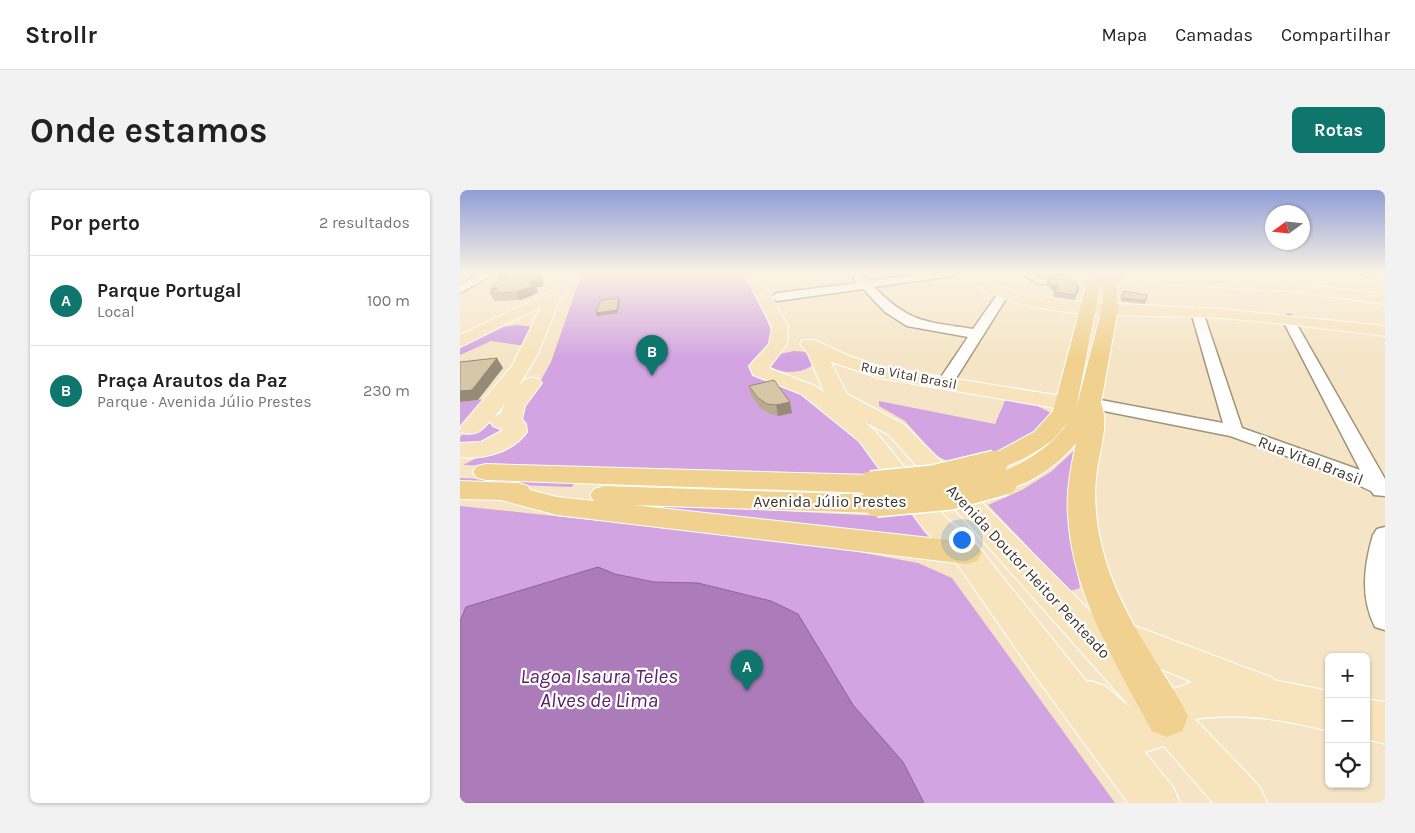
<!DOCTYPE html>
<html lang="pt">
<meta charset="utf-8">
<style>
:root{--surface:#fff;--page:#f2f2f2;--text:#222;--muted:#767676;--line:#e0e0e0;--accent:#0f766e}
body{margin:0;font-family:Karla,sans-serif;background:var(--page);color:var(--text)}
.controls{position:absolute;right:15px;bottom:15px;display:grid;overflow:hidden;border-radius:8px;box-shadow:0 1px 4px #0004}
.controls button{width:45px;height:45px;display:grid;place-items:center;padding:0;border:0;border-bottom:1px solid var(--line);background:var(--surface);color:var(--text);font:25px sans-serif}
.compass{position:absolute;left:805px;top:15px;width:45px;height:45px;border-radius:50%;background:var(--surface);box-shadow:0 1px 4px #0004;rotate:255deg}
.you{position:absolute;left:501px;top:349px;width:18px;height:18px;margin:-12px;border:4px solid #fff;border-radius:50%;background:#1a73e8;box-shadow:0 0 0 8px #1a73e833}
.badge{display:grid;place-items:center;width:32px;height:32px;border-radius:50%;background:var(--accent);color:#fff;font-size:16px;font-weight:700}
.pin{position:absolute;translate:-50% -41px;filter:drop-shadow(0 1px 2px #0008)}
.pin::after{content:'';position:absolute;top:26px;width:18px;height:15px;background:inherit;clip-path:polygon(0 0,100% 0,50% 100%)}
.list{margin:0;padding:0;list-style:none}
h2{display:flex;justify-content:space-between;align-items:center;height:65px;margin:0;padding:0 20px;font-size:21px}
h2 small{font-size:16px;font-weight:400;color:var(--muted)}
.list li{display:grid;grid-template-columns:32px 1fr auto;gap:15px;align-items:center;box-sizing:border-box;height:90px;padding:0 20px;border-top:1px solid var(--line)}
.list b{display:block;font-size:19px;white-space:nowrap}
.list p{margin:0;font-size:16px;white-space:nowrap;color:var(--muted)}
.list em{font-size:16px;font-style:normal;color:var(--muted)}
.icon{flex:none;width:28px;height:28px;fill:none;stroke:currentColor;stroke-width:2;stroke-linecap:round;stroke-linejoin:round}
.map{position:relative;flex:none;width:925px;height:613px;overflow:hidden;border-radius:8px}
header{display:flex;align-items:center;gap:30px;box-sizing:border-box;height:70px;padding:0 25px;background:var(--surface);border-bottom:1px solid var(--line)}
header strong{font-size:24px}
nav{display:flex;gap:28px;margin-inline-start:auto;font-size:18px}
.intro{display:flex;align-items:center;justify-content:space-between;box-sizing:border-box;height:120px;padding:0 30px}
h1{margin:0;font-size:35px}
.button{padding:12px 22px;border-radius:8px;background:var(--accent);color:#fff;font-size:18px;font-weight:700}
main{display:flex;gap:30px;padding:0 30px}
aside{flex:1;background:var(--surface);border-radius:8px;box-shadow:0 1px 4px #0004}
.map>svg:first-child{display:block}
.green{fill:#d3a4e2}
.water{fill:#ac7cba;stroke:#8b678f}
.lines{fill:none;stroke-linecap:round;stroke-linejoin:round}
.minor-casing{stroke:#a19376;stroke-width:3}
.major-casing{stroke:#fff;stroke-width:2}
.highway-casing{stroke:#fff;stroke-width:2}
.minor{fill:#fff;fill-rule:evenodd}
.major{fill:#f7e3bc;fill-rule:evenodd}
.highway{fill:#f1d18f;fill-rule:evenodd}
.highway-bridge-casing{stroke:#fff;stroke-width:28;stroke-linecap:butt}
.highway-bridge{stroke:#f1d18f;stroke-width:25}
.wall{fill:#b8ab90}
.shaded-wall{fill:#968b76}
.building{fill:#d6c7a8;stroke:#968b76}
.labels{text-anchor:middle;stroke-width:4.5;stroke-linejoin:round;paint-order:stroke}
.far-street-label{font-size:14px;fill:#3d372b;stroke:#fff}
.street-label{font-size:16px;fill:#3d372b;stroke:#fff}
.near-water-label{font-size:21px;font-style:italic;fill:#5c206c;stroke:#fff}
</style>
<header>
<strong>Strollr</strong>
<nav><a>Mapa</a><a>Camadas</a><a>Compartilhar</a></nav>
</header>
<div class="intro"><h1>Onde estamos</h1><a class="button">Rotas</a></div>
<main>
<aside>
<h2>Por perto<small>2 resultados</small></h2>
<ul class="list">
<li><span class="badge">A</span><div><b>Parque Portugal</b><p>Local</p></div><em>100 m</em></li>
<li><span class="badge">B</span><div><b>Praça Arautos da Paz</b><p>Parque · Avenida Júlio Prestes</p></div><em>230 m</em></li>
</ul>
</aside>
<div class="map">
<svg width="925" height="613" viewBox="0 0 925 613">
<rect width="100%" height="100%" fill="#f5e5c6"/>
<g class="green">
<path d="M124,83H286L316,151L295,174L331,195L387,236L430,286L402,287L3,275L28,262L80,192L91,172L118,94Z"/>
<path d="M58,135L72,137L66,156L31,151L0,165V156L41,137Z"/>
<path d="M334,161L348,162L356,173C344,183 324,185 311,177L309,174L319,164Z"/>
<path d="M547,206L566,210L593,224L584,236L540,264L493,274L475,265L445,231L419,216V211L535,234Z"/>
<path d="M33,208L0,242V212Z"/>
<path d="M42,232L46,247L0,257V247C11,237 27,233 42,232Z"/>
<path d="M621,254L611,292L608,334L620,398L610,401L528,315L562,300L592,281Z"/>
<path d="M0,288L114,293L112,297L0,293Z"/>
<path d="M200,315L419,326L463,324L481,351L198,320Z"/>
<path d="M0,316L356,354L458,373L492,388L655,613H0Z"/>
</g>
<path class="water" d="M138,377L155,384L194,392L238,393L311,411L338,424L393,515L443,572L464,613H0V431L6,417Z"/>
<g class="lines">
<defs>
<g id="minor">
<path d="M22,83H36L0,103V95Z"/>
<path d="M467,83H498L493,86L414,97C451,134 465,131 513,139L539,102L543,101L549,104L493,193L485,198L477,193L508,147L447,136L425,122L403,99L317,111L311,107L317,103L397,93L393,87L398,84L408,91Z"/>
<path d="M560,83H573L581,88L615,86L620,89L615,92L579,94Z"/>
<path d="M895,83H919L920,85L915,88Z"/>
<path d="M737,118L743,122L782,238L900,280L822,129L828,125L832,126L925,289V306L914,305L911,301L866,280L770,246L624,217L622,213L624,209L630,208L763,233L731,122Z"/>
<path d="M925,337V440L915,437C900,407 904,376 913,345L917,339Z"/>
</g>
<g id="major">
<path d="M102,83H116L104,101L107,104L100,109L77,166L59,195C66,188 69,186 79,189L82,193L65,216L62,229L66,234L67,242C53,262 23,270 0,267V253L21,252L43,240L33,236L30,231C21,241 16,246 3,243L0,237L52,176L81,117L0,157V145L88,103ZM45,214L40,224L35,226Z"/>
<path d="M284,83H298L328,137L327,154L309,178L355,196L364,202L348,164L340,154L343,150H355L389,166L422,177L614,208L617,213L614,218L606,220L419,188L371,172L387,204L445,235L640,431L651,427L813,488L814,490L869,501V541C824,530 781,522 735,529L800,597L807,613H753L704,556L685,562L713,597L720,613H668L573,483L495,371L465,341L399,251L341,204L293,185L289,176L309,154L312,137ZM405,232L429,245L670,517L645,496L631,491L627,492L517,355L485,327L415,241ZM677,469L732,492L708,501Z"/>
<path d="M497,83H515L534,94L561,103L616,112L761,119L925,136V146C870,139 814,132 759,128C683,123 585,134 516,96C510,92 502,89 497,83Z"/>
<path d="M604,83H618L631,91L655,95L657,98C647,111 611,96 604,83Z"/>
<path d="M627,83L829,93L925,104V114L829,101L668,92L634,87Z"/>
<path d="M908,83H923L925,86V98L920,97Z"/>
<path d="M906,509L925,512V554L906,549Z"/>
</g>
<g id="highway">
<path d="M636,83H651L647,88L652,83H668L657,94L658,118L641,213C650,235 638,264 636,288C634,310 636,332 641,353C650,394 671,432 693,467C705,487 719,506 728,527L722,541L707,547L692,541C656,474 612,404 608,325C606,301 611,277 616,253C602,272 560,304 536,298L532,292C539,281 553,278 564,271C582,261 597,249 608,232C602,239 597,247 590,252C575,263 543,283 526,278L522,273L526,268L574,242L593,221L626,96ZM643,93L642,118L616,219L640,97Z"/>
<path d="M26,274L411,285L420,288L424,294L420,300L411,303L26,290L17,288L13,282L17,276Z"/>
<path d="M0,291L58,293L68,296L70,300L97,307L134,311L130,305L134,299L144,296L416,305L426,307L430,314L426,321L416,323L173,315L506,352L517,355L522,363L517,371L506,374L97,325L41,310L0,309Z"/>
</g>
</defs>
<use href="#minor" class="minor-casing"/>
<use href="#major" class="major-casing"/>
<use href="#highway" class="highway-casing"/>
<use href="#minor" class="minor"/>
<use href="#major" class="major"/>
<use href="#highway" class="highway"/>
<defs>
<g id="highway-bridge">
<path d="M411,294L473,288L535,273"/>
<path d="M416,314L491,307L545,292"/>
</g>
</defs>
<use href="#highway-bridge" class="highway-bridge-casing"/>
<use href="#highway-bridge" class="highway-bridge"/>
</g>
<g class="wall">
<path d="M33,83H60L41,88L35,86Z"/>
<path d="M596,83L595,89H577L573,84Z"/>
<path d="M587,90L619,96L618,101L614,110L593,107L594,102L595,100H592L586,95Z"/>
<path d="M84,93L81,97H76L78,102L71,106L60,110L35,111L30,103L32,102L30,99Z"/>
<path d="M687,105L685,114L661,111V108Z"/>
<path d="M289,196L332,223L318,226L310,224L300,218L291,205Z"/>
</g>
<g class="shaded-wall">
<path d="M38,83H60L41,88Z"/>
<path d="M80,85L84,93L81,97H76L78,102L71,106L60,110L56,102L71,90Z"/>
<path d="M599,94L598,100H592L593,95Z"/>
<path d="M619,96L618,101L614,110L615,105Z"/>
<path d="M159,108L160,110L158,123L137,126L136,123Z"/>
<path d="M37,168L43,178L18,210L0,212V201Z"/>
<path d="M330,212L332,223L318,226L316,215Z"/>
</g>
<g class="building">
<path d="M80,85L77,89L71,90L68,94H75L67,98L56,102L30,103L38,98L30,99L41,88Z"/>
<path d="M607,88L619,96L615,105L594,102L599,94L593,95L587,90Z"/>
<path d="M664,101L687,105L686,111L661,108Z"/>
<path d="M159,108L157,120L136,123L141,110Z"/>
<path d="M37,168L12,200L0,201V172Z"/>
<path d="M314,190L330,212L316,215L307,214L298,208L289,196Z"/>
</g>
<linearGradient id="sky" x2="0" y2="1"><stop stop-color="#909ed6"/><stop offset="0.49" stop-color="#faf3e5"/><stop offset="1" stop-color="#faf3e5" stop-opacity="0"/></linearGradient>
<rect width="925" height="169" fill="url(#sky)"/>
<g class="labels">
<g class="far-street-label">
<text transform="translate(449 185) rotate(11)" y="5">Rua Vital Brasil</text>
</g>
<g class="street-label">
<text transform="translate(851 270) rotate(21)" y="6">Rua Vital Brasil</text>
<text x="370" y="317">Avenida Júlio Prestes</text>
<text transform="translate(569 381) rotate(47)" y="6">Avenida Doutor Heitor Penteado</text>
</g>
<g class="near-water-label">
<text x="139" y="493">Lagoa Isaura Teles<tspan x="139" dy="24">Alves de Lima</tspan></text>
</g>
</g>
</svg>
<div class="controls">
<button>+</button>
<button>−</button>
<button><svg class="icon" aria-label="locate" viewBox="0 0 24 24"><circle cx="12" cy="12" r="6"/><path d="M12 2v4M12 18v4M2 12h4M18 12h4"/></svg></button>
</div>
<svg class="compass" viewBox="-18 -18 36 36"><path d="M0-13l5 13h-10z" fill="#e53935"/><path d="M0 13l5-13h-10z" fill="#767676"/></svg>
<div class="you"></div>
<div class="pin badge" style="left:287px;top:501px">A</div>
<div class="pin badge" style="left:192px;top:186px">B</div>
</div>
</main>
